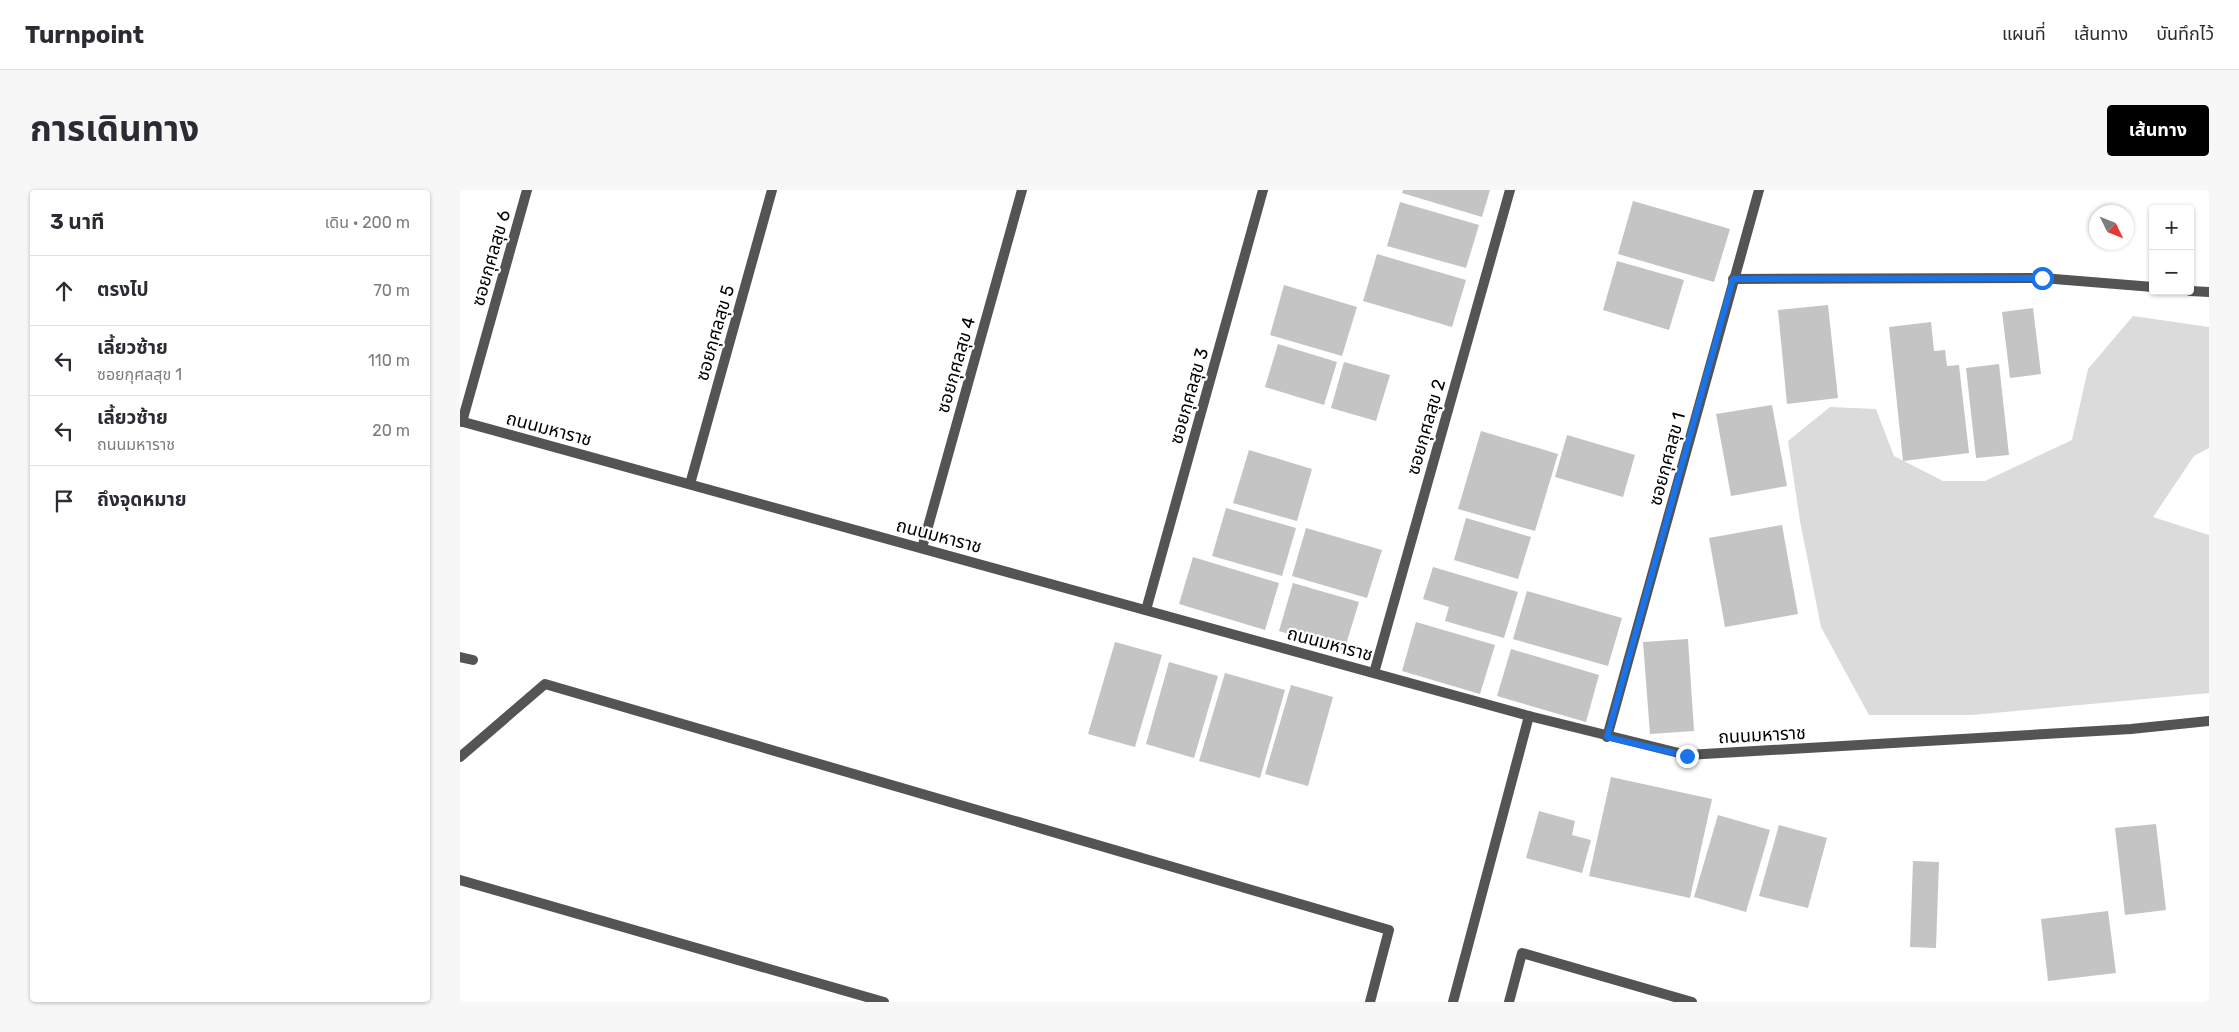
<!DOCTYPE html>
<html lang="th">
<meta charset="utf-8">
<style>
:root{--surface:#fff;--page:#f7f7f7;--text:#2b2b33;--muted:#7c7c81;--line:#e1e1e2;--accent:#000}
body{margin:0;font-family:Rubik,"Noto Sans Thai",sans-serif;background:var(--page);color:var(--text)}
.controls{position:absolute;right:15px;top:15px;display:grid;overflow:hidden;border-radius:5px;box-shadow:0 1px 4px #0004}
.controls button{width:45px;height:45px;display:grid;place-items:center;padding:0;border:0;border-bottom:1px solid var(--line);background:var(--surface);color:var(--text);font:25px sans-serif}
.compass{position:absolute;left:1629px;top:15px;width:45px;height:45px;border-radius:50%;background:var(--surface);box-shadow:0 1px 4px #0004;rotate:133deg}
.stop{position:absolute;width:15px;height:15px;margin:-11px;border:4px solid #1a73e8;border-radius:50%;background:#fff}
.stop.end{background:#1a73e8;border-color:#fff;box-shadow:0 1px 5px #0008}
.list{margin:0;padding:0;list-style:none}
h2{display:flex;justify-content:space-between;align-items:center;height:65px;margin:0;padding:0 20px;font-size:21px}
h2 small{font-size:16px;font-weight:400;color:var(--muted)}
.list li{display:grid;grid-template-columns:32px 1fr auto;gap:15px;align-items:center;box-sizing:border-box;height:70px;padding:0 20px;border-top:1px solid var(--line)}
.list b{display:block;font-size:19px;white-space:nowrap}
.list p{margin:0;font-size:16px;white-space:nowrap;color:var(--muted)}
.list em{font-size:16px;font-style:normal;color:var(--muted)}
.icon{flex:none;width:28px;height:28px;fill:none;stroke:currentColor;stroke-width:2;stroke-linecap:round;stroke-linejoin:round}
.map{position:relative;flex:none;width:1749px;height:812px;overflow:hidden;border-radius:5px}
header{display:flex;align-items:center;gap:30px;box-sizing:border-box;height:70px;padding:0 25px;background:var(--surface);border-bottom:1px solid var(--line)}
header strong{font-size:24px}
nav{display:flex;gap:28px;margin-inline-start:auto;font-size:18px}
.intro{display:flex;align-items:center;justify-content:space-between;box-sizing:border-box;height:120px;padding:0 30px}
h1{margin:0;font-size:35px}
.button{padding:12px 22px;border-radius:5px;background:var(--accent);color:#fff;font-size:18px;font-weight:700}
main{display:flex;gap:30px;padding:0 30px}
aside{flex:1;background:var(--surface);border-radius:5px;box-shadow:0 1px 4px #0004}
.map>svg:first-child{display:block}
.green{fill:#dbdbdb}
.building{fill:#c4c4c4}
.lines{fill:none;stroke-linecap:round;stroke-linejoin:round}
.minor{stroke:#545454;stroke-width:10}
.route{stroke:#1a73e8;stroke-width:6}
.labels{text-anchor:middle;stroke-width:4.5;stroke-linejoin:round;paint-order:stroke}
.street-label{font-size:18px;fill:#000;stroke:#fff}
</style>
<header>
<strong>Turnpoint</strong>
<nav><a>แผนที่</a><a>เส้นทาง</a><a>บันทึกไว้</a></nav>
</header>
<div class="intro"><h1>การเดินทาง</h1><a class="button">เส้นทาง</a></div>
<main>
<aside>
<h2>3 นาที<small>เดิน · 200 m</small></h2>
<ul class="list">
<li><svg class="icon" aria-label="ahead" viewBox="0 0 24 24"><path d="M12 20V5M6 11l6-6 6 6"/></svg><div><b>ตรงไป</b></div><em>70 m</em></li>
<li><svg class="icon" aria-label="left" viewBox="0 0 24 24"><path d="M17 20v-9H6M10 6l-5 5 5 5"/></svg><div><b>เลี้ยวซ้าย</b><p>ซอยกุศลสุข 1</p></div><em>110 m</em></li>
<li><svg class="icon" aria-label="left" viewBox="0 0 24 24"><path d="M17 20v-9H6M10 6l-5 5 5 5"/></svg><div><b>เลี้ยวซ้าย</b><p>ถนนมหาราช</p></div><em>20 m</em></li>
<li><svg class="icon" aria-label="arrive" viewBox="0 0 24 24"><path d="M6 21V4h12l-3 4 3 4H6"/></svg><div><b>ถึงจุดหมาย</b></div></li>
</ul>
</aside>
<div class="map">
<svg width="1749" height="812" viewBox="0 0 1749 812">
<rect width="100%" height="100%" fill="#fff"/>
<path class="green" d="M1673,126L1749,137V258L1734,266L1693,327L1749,345V503L1512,525H1409L1361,437L1340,331L1328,251L1370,217L1416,219L1434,266L1483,291H1525L1612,250L1628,179Z"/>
<g class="building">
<path d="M943,0H1030L1022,27L942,3Z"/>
<path d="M1173,11L1270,39L1254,92L1158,64Z"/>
<path d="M940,12L1019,35L1006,78L927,56Z"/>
<path d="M917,64L1006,90L992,137L903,111Z"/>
<path d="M1157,71L1224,90L1209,140L1143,120Z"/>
<path d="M824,95L897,117L882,166L810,145Z"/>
<path d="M1368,115L1378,208L1327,214L1318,120Z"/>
<path d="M1573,118L1581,184L1550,188L1542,122Z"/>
<path d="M1471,132L1474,161L1485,160L1487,176L1499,175L1509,263L1443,271L1429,137Z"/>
<path d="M818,154L877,172L864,215L805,197Z"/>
<path d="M884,172L930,185L916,231L871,218Z"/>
<path d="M1539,174L1549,265L1516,268L1506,178Z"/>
<path d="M1312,215L1327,296L1271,306L1256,224Z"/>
<path d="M1021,241L1098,264L1075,341L998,319Z"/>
<path d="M1107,245L1175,265L1163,307L1095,287Z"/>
<path d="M789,260L852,279L837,331L773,313Z"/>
<path d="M766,318L836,338L822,386L752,366Z"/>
<path d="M1006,328L1071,347L1058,389L994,370Z"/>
<path d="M1322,335L1338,424L1265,437L1249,348Z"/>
<path d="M846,338L922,360L907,408L832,386Z"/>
<path d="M733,367L819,393L805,440L719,414Z"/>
<path d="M973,377L1058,402L1044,448L985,431L989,417L963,409Z"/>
<path d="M833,393L899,412L884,461L819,441Z"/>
<path d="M1067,401L1162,428L1148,476L1053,449Z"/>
<path d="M956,432L1035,455L1020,504L942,481Z"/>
<path d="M1228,449L1234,541L1190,544L1183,452Z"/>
<path d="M655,452L702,465L675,557L628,544Z"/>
<path d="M1051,459L1139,485L1126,532L1037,506Z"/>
<path d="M709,472L758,486L734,568L686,554Z"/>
<path d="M765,483L825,500L800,588L739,571Z"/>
<path d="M831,495L873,507L848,596L805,584Z"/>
<path d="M1151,587L1252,609L1230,708L1129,686Z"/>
<path d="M1079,621L1115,631L1112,645L1131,650L1122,683L1066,668Z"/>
<path d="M1258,625L1310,640L1286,722L1234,707Z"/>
<path d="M1696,634L1706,720L1665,725L1655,638Z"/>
<path d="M1319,635L1367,648L1348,718L1299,706Z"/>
<path d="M1453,671L1479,672L1476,758L1450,757Z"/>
<path d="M1648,721L1656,783L1588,791L1581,729Z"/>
</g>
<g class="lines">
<g class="minor">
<path d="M1273,89L1582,88L1693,97"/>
<path d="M1730,101L1749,102"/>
<path d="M0,231L1069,526L1227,565L1671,539L1749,531"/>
<path d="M2,232L67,0"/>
<path d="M230,294L312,0"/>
<path d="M462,358L562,0"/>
<path d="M686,420L803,0"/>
<path d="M0,467L13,470"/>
<path d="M914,483L1050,0"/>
<path d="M1147,547L1299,0"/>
<path d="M0,567L85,494L929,740L910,812"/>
<path d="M0,690L424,812"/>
<path d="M993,812L1069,526"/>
<path d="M1049,812L1062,763L1232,812"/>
</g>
</g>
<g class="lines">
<path class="route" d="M1227,566L1147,547L1273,89L1582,88"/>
</g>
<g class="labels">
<g class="street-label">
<text transform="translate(31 68) rotate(-74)" y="6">ซอยกุศลสุข 6</text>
<text transform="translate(255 143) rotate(-74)" y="6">ซอยกุศลสุข 5</text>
<text transform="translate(496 175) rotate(-74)" y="6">ซอยกุศลสุข 4</text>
<text transform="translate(729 206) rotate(-74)" y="6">ซอยกุศลสุข 3</text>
<text transform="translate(966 237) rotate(-74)" y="6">ซอยกุศลสุข 2</text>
<text transform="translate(89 239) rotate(15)" y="6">ถนนมหาราช</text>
<text transform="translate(1207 269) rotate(-75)" y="6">ซอยกุศลสุข 1</text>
<text transform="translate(479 346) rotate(15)" y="6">ถนนมหาราช</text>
<text transform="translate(870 454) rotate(15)" y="6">ถนนมหาราช</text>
<text transform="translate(1302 545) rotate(-3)" y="6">ถนนมหาราช</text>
</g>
</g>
</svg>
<div class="controls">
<button>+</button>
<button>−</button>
</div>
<svg class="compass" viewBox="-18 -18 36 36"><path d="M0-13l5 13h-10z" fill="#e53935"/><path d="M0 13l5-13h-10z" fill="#7c7c81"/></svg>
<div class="stop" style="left:1582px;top:88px"></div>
<div class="stop end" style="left:1227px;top:566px"></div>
</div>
</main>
